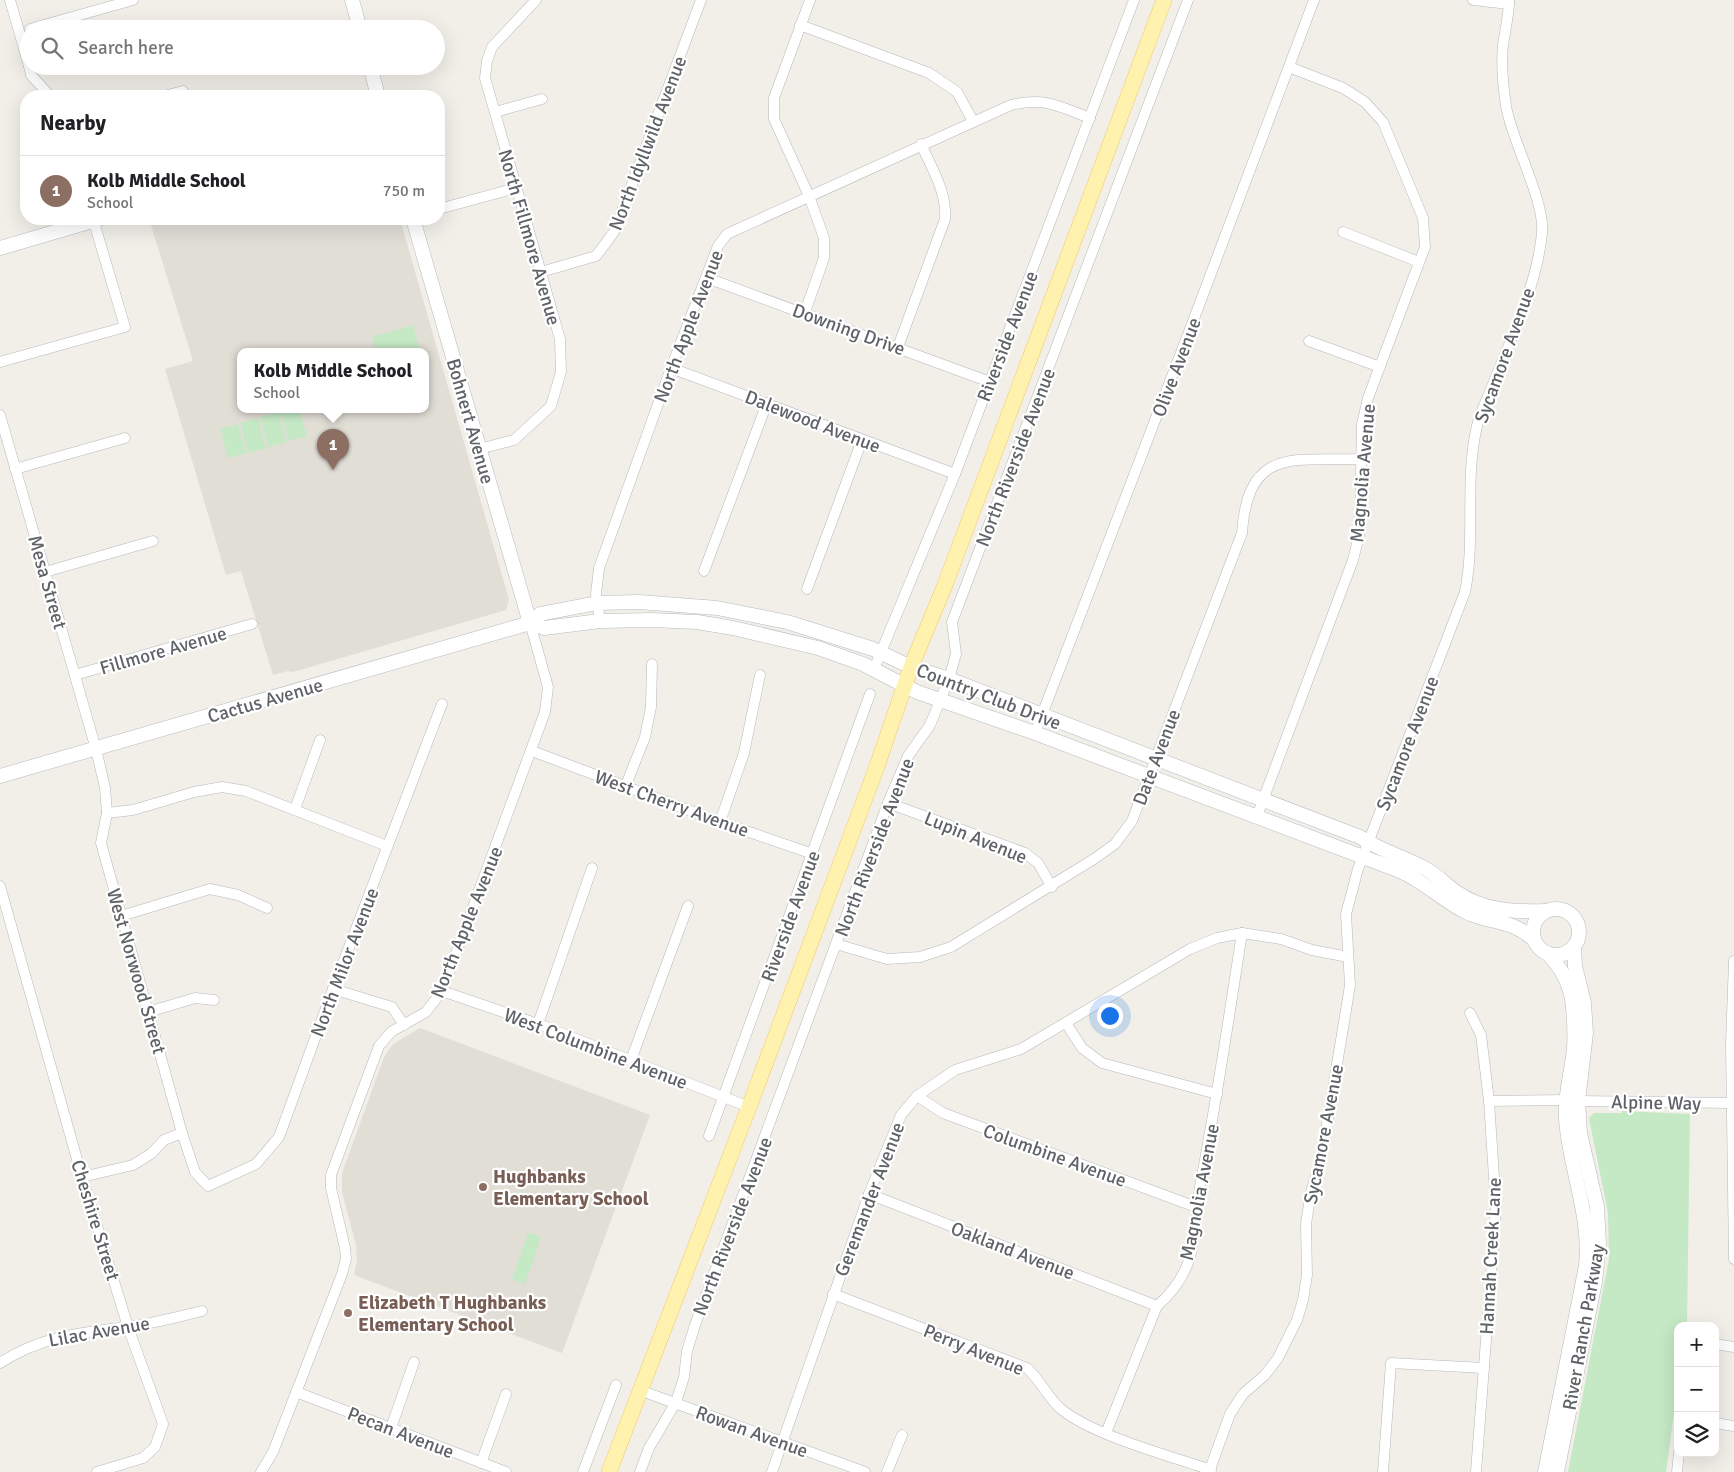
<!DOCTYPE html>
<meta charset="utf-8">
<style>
:root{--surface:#fff;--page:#f6f6f6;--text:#202124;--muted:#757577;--line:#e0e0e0;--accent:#0f766e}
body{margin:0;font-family:Signika,sans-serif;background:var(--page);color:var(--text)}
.controls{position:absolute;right:15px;bottom:15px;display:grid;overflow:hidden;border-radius:10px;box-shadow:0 5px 20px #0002}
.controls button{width:45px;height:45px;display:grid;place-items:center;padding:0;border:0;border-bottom:1px solid var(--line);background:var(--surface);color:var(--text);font:25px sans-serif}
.you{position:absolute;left:1109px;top:1015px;width:18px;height:18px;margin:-12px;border:4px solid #fff;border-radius:50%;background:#1a73e8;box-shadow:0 0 0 8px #1a73e833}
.badge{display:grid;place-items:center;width:32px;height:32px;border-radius:50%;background:var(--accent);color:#fff;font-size:16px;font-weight:700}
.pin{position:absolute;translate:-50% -41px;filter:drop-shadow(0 1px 2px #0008)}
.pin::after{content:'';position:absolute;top:26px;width:18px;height:15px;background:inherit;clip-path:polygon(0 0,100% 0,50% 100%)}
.popup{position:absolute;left:237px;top:348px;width:192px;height:65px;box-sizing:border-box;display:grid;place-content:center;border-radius:10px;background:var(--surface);filter:drop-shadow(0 1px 4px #0005);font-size:16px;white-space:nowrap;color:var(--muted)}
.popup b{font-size:19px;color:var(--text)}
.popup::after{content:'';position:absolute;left:50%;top:100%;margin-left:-10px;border:10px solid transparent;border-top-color:var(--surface)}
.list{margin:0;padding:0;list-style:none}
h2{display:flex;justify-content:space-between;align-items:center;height:65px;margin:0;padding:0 20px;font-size:21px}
h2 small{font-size:16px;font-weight:400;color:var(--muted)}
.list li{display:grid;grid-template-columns:32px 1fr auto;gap:15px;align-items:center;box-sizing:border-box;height:70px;padding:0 20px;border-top:1px solid var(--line)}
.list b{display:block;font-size:19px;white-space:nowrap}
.list p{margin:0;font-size:16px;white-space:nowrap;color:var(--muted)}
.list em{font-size:16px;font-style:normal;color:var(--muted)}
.icon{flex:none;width:28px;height:28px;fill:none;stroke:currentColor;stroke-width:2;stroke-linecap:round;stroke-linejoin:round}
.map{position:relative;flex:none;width:1734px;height:1472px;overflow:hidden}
.search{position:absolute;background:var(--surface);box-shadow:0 5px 20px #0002;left:20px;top:20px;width:425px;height:55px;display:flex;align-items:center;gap:12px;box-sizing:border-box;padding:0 18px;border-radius:28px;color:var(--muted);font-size:19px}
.panel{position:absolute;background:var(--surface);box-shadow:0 5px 20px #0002;left:20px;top:90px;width:425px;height:135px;border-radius:20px}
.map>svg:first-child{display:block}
.education{fill:#e1ded6;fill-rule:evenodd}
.green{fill:#c5e8c5}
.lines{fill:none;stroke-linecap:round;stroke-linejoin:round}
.street-casing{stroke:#b5b8bc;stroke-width:11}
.secondary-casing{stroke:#b6babf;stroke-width:15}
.primary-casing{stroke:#f2c960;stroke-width:16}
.street{stroke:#fff;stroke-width:10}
.secondary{stroke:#fff;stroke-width:14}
.primary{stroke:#fff2af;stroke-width:15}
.education-dot{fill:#8d6e63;stroke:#fff;stroke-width:2}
.labels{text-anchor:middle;stroke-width:4.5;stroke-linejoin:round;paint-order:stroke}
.street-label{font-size:19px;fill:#5f6368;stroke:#fff}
.education-label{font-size:19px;font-weight:bold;fill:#785e54;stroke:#fff;text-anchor:start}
</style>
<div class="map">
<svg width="1734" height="1472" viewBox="0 0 1734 1472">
<rect width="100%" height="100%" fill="#f1efe8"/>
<g class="education">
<path d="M149,219H400L509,600L506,610L293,672L288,671L273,675L241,571L226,575L165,369L193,361ZM240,351H426V409H240Z"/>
<path d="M420,1028L650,1115L562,1353L354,1275L357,1260L356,1245L342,1192V1173L384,1057L393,1044Z"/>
</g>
<g class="green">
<path d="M413,325L420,351H376L372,337Z"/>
<path d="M289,409H299L307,436L289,441L280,411Z"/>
<path d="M278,412L287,442L268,447L260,417Z"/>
<path d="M258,418L266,448L248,453L240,423Z"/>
<path d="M238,424L246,453L228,458L220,429Z"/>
<path d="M1622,1111L1690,1114L1687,1326H1678V1383L1666,1472H1568L1609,1259L1608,1213L1589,1118L1594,1113H1622Z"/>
<path d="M528,1233L541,1237L525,1284L512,1279Z"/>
</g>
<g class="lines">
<defs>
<g id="street">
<path d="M10,0L29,66"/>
<path d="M1473,0L1509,4"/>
<path d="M800,25L929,73L957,92L973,121"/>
<path d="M30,29L133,0"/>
<path d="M29,66L31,75L50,96"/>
<path d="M164,96L183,91"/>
<path d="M495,112L542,99"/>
<path d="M439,209L516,188"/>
<path d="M1343,232L1419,262"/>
<path d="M541,272L596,256L614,232L701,0"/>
<path d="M707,278L990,382"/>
<path d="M805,312L824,258V238L809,196L774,119V98L810,0"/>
<path d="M1309,341L1380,367"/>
<path d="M898,347L945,219C947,192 932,169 921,144"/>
<path d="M0,362L125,327L93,219"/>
<path d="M671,368L955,474"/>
<path d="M0,415L96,749L105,788L107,813L101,843L182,1133L195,1172L208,1186L256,1164L279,1137L333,989L442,704"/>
<path d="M479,449L514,440L551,406L561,372L560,339L485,78L487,61L492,47L536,0"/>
<path d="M15,469L125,438"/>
<path d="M704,571L767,403"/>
<path d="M45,572L153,541"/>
<path d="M807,589L862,440"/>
<path d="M600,621L596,594L599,568L671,368L718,246L727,234L1011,105C1045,97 1058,106 1090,118"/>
<path d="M874,669L955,474L1134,0"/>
<path d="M75,675L252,624"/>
<path d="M1035,733L1192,324L1314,0"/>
<path d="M532,751L720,822L813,854"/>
<path d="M626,785L645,737L651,707L652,664"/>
<path d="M888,803L1025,853L1038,863L1052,887"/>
<path d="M295,809L320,740"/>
<path d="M107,813L133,810L194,792L222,787L246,791L387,846"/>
<path d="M1257,816L1353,560L1360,531L1362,424L1368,398L1425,247L1423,218L1383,122L1365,102L1343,88L1289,67"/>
<path d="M720,822L744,753L760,675"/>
<path d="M0,886L82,1177L128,1327L163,1424L155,1447L143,1458L97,1472"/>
<path d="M121,916L210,889L238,895L267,908"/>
<path d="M836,944L887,959L920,957L951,947L1094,859L1115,844L1132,821L1242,533C1248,446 1294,461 1362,459"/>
<path d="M1734,961L1731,1044L1734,1259"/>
<path d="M333,989L392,1007L404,1025"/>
<path d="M442,991L538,1024L749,1107"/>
<path d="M148,1012L195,998L214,1000"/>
<path d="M1470,1013L1481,1035L1489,1101L1496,1208L1476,1472"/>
<path d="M1066,1023L1082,1048L1102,1063L1217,1094"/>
<path d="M538,1024L592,868"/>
<path d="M631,1060L688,906"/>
<path d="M917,1096L943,1113L1196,1207"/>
<path d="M1489,1101L1566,1100"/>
<path d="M1578,1101L1733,1103"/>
<path d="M709,1136L870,694"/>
<path d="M82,1177L133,1165L152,1153L164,1140L182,1133"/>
<path d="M869,1194L1157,1306"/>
<path d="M833,1294L1027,1368C1041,1381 1048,1398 1061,1409C1092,1435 1170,1456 1211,1470"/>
<path d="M1715,1344L1734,1347"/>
<path d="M0,1363C42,1336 79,1333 127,1327C152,1324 177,1317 202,1311"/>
<path d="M639,1390L865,1472"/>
<path d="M296,1392L506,1472"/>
<path d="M1715,1423L1734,1426"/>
<path d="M391,1428L414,1362"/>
<path d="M1106,1433L1157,1306C1171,1294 1183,1278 1189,1260C1197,1235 1196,1207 1201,1181C1217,1099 1229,1016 1242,933"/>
<path d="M481,1463L506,1394"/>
<path d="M261,1472L273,1452L342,1274L346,1259L345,1248L331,1188V1175L379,1046L391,1032L426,1012L442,991L545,712L548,687L530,623"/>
<path d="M583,1472L616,1385"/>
<path d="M640,1472L649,1448L676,1402L684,1377L687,1351L695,1325L888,803L908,756L930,725L949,679L956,654L952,622L1188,0"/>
<path d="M772,1472L869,1194L901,1115L917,1096L955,1070L1021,1049L1190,949L1217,938L1242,933L1281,939L1312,950L1348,957"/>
<path d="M887,1472L902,1435"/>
<path d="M1209,1472L1230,1414L1243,1394L1265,1375L1278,1358L1297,1320L1303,1300L1307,1275L1306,1224L1311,1192L1321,1160L1347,1004L1350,985L1346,914L1358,869L1465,592C1476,538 1464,481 1477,426C1480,412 1488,398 1493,384C1512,336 1537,285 1542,233C1545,200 1512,142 1506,106C1503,86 1501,65 1503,45C1505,30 1509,15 1509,0"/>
<path d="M1383,1472L1391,1363L1484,1368"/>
<path d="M1677,1472L1679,1453"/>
</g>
<g id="secondary">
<path d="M352,0L360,29"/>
<path d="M370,66L378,96"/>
<path d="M413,219L530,623"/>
<path d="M0,248L99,219"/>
<path d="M530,623L544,628L600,621L652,620L697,622L733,628L818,648L863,664L917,692L1035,733L1400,871C1426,882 1445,903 1470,914C1494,923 1515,921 1534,940"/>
<path d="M0,776L530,623L540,614L597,603L639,602L717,608L787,622L873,649L911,667L949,679L1360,837C1381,851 1404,857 1426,869C1437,875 1446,885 1456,892C1483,911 1514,912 1545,911"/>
<circle cx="1556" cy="932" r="23"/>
<path d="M1545,1472L1586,1266C1591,1215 1570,1170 1566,1120C1564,1095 1572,1072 1574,1048C1575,1032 1574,1015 1572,999C1568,979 1560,967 1547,953"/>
<path d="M1557,1472L1595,1282L1599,1244L1597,1207L1580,1133L1578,1101L1586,1033L1584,1003L1575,966L1574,946"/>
</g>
<path id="primary" d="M609,1472L749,1107L876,769L911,667L945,585L1164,0"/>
</defs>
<use href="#street" class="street-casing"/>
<use href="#secondary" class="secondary-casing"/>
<use href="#primary" class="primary-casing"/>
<use href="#street" class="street"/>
<use href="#secondary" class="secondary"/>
<use href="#primary" class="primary"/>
</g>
<g class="education-dot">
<circle cx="483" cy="1187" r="5"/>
<circle cx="348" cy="1313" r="5"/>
</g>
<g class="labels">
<g class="street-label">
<text transform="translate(647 143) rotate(-69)" y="7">North Idyllwild Avenue</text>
<text transform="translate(530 237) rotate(74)" y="7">North Fillmore Avenue</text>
<text transform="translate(688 326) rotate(-69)" y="7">North Apple Avenue</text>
<text transform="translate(849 329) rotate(20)" y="7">Downing Drive</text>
<text transform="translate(1007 336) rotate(-69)" y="7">Riverside Avenue</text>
<text transform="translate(1504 355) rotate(-70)" y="7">Sycamore Avenue</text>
<text transform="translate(1176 367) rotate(-69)" y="7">Olive Avenue</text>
<text transform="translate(471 421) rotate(74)" y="7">Bohnert Avenue</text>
<text transform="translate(813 421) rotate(21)" y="7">Dalewood Avenue</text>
<text transform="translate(1015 457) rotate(-69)" y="7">North Riverside Avenue</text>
<text transform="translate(1362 473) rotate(-85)" y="7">Magnolia Avenue</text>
<text transform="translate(48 582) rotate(74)" y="7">Mesa Street</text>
<text transform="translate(163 650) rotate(-16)" y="7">Fillmore Avenue</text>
<text transform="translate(989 696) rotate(21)" y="7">Country Club Drive</text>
<text transform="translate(265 700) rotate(-16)" y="7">Cactus Avenue</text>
<text transform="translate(1407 743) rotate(-69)" y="7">Sycamore Avenue</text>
<text transform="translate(1156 757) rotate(-69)" y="7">Date Avenue</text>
<text transform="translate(672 803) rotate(20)" y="7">West Cherry Avenue</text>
<text transform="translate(976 837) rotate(22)" y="7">Lupin Avenue</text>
<text transform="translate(874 847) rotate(-69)" y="7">North Riverside Avenue</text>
<text transform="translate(790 916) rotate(-70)" y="7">Riverside Avenue</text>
<text transform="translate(466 922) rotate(-68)" y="7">North Apple Avenue</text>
<text transform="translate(344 962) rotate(-69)" y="7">North Milor Avenue</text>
<text transform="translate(137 971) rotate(74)" y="7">West Norwood Street</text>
<text transform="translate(596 1048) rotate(21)" y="7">West Columbine Avenue</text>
<text transform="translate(1656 1102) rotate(1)" y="7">Alpine Way</text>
<text transform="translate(1323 1134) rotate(-79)" y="7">Sycamore Avenue</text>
<text transform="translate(1055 1155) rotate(20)" y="7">Columbine Avenue</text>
<text transform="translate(1199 1192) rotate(-79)" y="7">Magnolia Avenue</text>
<text transform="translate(869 1199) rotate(-69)" y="7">Geremander Avenue</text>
<text transform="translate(96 1220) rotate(73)" y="7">Cheshire Street</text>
<text transform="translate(732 1226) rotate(-69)" y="7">North Riverside Avenue</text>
<text transform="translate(1013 1250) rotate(21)" y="7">Oakland Avenue</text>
<text transform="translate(1490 1256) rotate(-87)" y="7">Hannah Creek Lane</text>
<text transform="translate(1583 1327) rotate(-80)" y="7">River Ranch Parkway</text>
<text transform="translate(99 1331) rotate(-10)" y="7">Lilac Avenue</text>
<text transform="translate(974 1349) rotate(22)" y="7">Perry Avenue</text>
<text transform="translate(752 1431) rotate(20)" y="7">Rowan Avenue</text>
<text transform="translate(401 1432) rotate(21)" y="7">Pecan Avenue</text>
</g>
<g class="education-label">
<text x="493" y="1183">Hughbanks<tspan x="493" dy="22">Elementary School</tspan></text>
<text x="358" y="1309">Elizabeth T Hughbanks<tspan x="358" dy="22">Elementary School</tspan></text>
</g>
</g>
</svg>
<div class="controls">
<button>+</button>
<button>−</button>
<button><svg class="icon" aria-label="layers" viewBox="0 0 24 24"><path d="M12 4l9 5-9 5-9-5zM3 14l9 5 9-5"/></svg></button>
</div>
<div class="you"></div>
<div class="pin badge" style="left:333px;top:470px;background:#8d6e63">1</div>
<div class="popup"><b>Kolb Middle School</b>School</div>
<div class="search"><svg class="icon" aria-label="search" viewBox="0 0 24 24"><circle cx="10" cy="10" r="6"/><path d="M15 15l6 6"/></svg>Search here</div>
<section class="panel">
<h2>Nearby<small></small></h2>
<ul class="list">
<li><span class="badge" style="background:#8d6e63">1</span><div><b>Kolb Middle School</b><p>School</p></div><em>750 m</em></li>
</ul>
</section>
</div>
